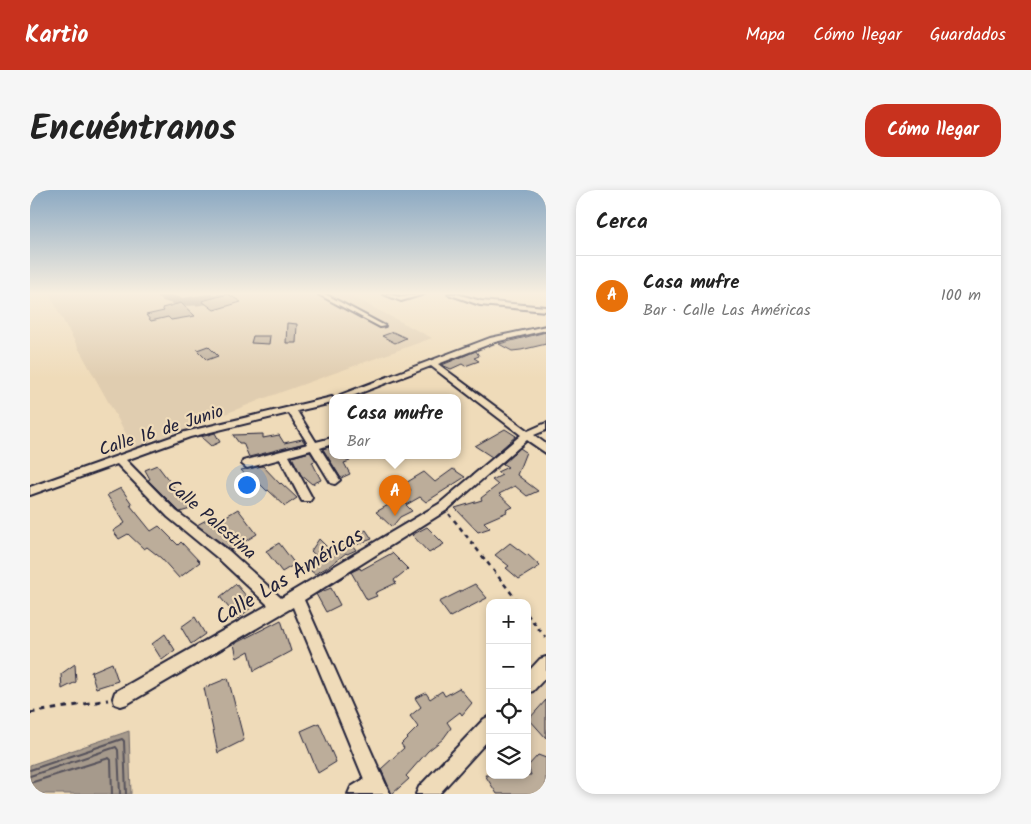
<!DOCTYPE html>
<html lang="es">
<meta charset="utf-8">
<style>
:root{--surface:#fff;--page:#f6f6f6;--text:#222;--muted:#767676;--line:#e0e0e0;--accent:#c8321e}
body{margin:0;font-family:Kalam,sans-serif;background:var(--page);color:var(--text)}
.controls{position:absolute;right:15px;bottom:15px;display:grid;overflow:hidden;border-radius:10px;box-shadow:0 2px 8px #0003}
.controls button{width:45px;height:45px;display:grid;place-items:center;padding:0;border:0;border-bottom:1px solid var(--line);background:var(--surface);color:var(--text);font:25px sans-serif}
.you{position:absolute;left:216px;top:294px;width:18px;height:18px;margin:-12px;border:4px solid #fff;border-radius:50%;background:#1a73e8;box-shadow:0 0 0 8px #1a73e833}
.badge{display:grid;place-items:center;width:32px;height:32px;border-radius:50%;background:var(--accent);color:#fff;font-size:16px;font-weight:700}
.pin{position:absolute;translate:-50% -41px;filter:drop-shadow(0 1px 2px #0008)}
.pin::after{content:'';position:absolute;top:26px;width:18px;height:15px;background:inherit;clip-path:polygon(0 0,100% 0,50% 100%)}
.popup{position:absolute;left:299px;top:204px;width:132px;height:65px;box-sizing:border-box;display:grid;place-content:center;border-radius:10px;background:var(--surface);filter:drop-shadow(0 1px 4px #0005);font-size:16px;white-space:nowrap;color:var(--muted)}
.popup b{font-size:19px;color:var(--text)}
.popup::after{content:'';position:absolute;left:50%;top:100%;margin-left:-10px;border:10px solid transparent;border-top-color:var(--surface)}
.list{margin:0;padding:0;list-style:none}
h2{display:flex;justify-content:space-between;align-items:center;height:65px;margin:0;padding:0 20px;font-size:21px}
h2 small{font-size:16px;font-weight:400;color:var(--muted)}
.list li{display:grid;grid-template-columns:32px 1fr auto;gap:15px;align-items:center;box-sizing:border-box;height:80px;padding:0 20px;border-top:1px solid var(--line)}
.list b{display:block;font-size:19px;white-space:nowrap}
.list p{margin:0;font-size:16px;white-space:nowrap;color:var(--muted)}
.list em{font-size:16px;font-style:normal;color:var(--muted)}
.icon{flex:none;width:28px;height:28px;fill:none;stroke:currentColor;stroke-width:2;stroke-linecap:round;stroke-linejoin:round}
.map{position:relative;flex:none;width:516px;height:604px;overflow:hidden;border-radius:20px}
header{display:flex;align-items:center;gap:30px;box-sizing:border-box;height:70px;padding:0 25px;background:var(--accent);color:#fff}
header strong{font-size:24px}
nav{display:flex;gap:28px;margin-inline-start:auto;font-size:18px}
.intro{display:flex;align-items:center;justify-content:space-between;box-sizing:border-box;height:120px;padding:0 30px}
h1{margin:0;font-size:35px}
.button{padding:12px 22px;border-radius:20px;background:var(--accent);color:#fff;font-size:18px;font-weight:700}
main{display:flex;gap:30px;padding:0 30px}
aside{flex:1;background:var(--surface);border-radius:20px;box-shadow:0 2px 8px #0003}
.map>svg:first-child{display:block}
.built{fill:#e0cdb0}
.water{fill:#a69a8c;stroke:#716a6c}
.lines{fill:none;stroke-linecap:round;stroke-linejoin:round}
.shore{stroke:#57525b;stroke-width:2}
.taxiway{fill:#887e7a;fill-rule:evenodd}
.building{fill:#bcad9a;stroke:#22223b}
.minor-casing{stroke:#22223b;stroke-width:4}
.path-far2{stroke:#22223b;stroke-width:2;stroke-dasharray:4 4;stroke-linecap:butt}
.path-far1{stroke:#22223b;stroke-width:2.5;stroke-dasharray:4.5 4.5;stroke-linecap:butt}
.path{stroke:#22223b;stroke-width:3;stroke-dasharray:5.5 5.5;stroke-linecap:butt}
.minor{fill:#efdbb9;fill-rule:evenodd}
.labels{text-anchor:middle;stroke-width:4.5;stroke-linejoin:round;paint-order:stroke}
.street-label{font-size:18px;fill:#22223b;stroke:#efdbb9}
.near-street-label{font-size:21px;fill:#22223b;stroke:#efdbb9}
</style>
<header>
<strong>Kartio</strong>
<nav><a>Mapa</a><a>Cómo llegar</a><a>Guardados</a></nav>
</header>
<div class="intro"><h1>Encuéntranos</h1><a class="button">Cómo llegar</a></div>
<main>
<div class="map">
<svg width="516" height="604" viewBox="0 0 516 604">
<rect width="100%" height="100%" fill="#efdbb9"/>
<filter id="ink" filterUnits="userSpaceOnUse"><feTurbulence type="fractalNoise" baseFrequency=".02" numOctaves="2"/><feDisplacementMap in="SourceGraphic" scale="10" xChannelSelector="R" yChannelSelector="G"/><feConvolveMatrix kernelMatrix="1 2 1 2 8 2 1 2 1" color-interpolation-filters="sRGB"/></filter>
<g filter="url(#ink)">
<g class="built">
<path d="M20,104H317L402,148L235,208L105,260L29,123Z"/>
<path d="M516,486V604L497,585V508Z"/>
</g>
<path class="water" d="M99,541L101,604H0V575Z"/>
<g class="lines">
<g class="shore">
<path d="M0,580L92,549L94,551L96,604"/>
<path d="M0,586L86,557L88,560L90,604"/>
<path d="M0,593L79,568L81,570L82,604"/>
</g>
<path class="taxiway" d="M124,104H140L153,108L178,104H200C189,118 136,121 124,104Z"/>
</g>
<g class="building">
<path d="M198,104L211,112L184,120L172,111Z"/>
<path d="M151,113L165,126L141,130L138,127L121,131L116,125L134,121L132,118Z"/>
<path d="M257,133L267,134L266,153H256Z"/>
<path d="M363,142L376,148L365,153L352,146Z"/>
<path d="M516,142V154L491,160L482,161L469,154Z"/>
<path d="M223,146H240L239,154L221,153Z"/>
<path d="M178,156L188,166L177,170L167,160Z"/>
<path d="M446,161L449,166L444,168L449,171L435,176L432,174L421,179L412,175Z"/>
<path d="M475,239L486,246L462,267L445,256Z"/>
<path d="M185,243L190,252L181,256L171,247Z"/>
<path d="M233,244V248L249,245L254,253L272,249L275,253L219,267L213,253H209L203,245Z"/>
<path d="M299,257L302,265H315L320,271L314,273L320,284L311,288L293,259Z"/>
<path d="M490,258L496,262L487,285L508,301L497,306L485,296L469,304L483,317L476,320L477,322L454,332L460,338L448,342L425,318L452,310L451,308L468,295L462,290L472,285L467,282L478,277L473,274Z"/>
<path d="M280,262L286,271L282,272L291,290L282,294L271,285L262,267Z"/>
<path d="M127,275L153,309L155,308L164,318L150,322L118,290L120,289L115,280Z"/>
<path d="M233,276L250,294L251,293L267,308L255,316L238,300L237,301L224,288L219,289L211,280Z"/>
<path d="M423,279L435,287L396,312L390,307L376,315L382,321L370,327L362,337L346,322L360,314L357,311L381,300L374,294L394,282L405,292Z"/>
<path d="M91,298L102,314L100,315L121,341L129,336L148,355L151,352L170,372L149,388L131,368L117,357L114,359L98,344L89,349L83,341L95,333L77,305Z"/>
<path d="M208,319L227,344L201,360L167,335L178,329L183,334Z"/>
<path d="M397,337L414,354L399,363L382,345Z"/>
<path d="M336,340L342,349L323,356L326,360L317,364L316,363L298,377L285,384L273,375L287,367L281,361L289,349L299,359Z"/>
<path d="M249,353L265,374L252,382L236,361Z"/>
<path d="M480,353L496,365L497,364L510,376L489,389L476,378L479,376L465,365Z"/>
<path d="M362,363L378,379L364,390L366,393L345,403L347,406L337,410L321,382L330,378L331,380Z"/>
<path d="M206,394L224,415L208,429L190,407Z"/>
<path d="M445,394L457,408L420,427L409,412Z"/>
<path d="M301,398L310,415L296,422L286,404Z"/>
<path d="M165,427L175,444L161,454L151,437Z"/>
<path d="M251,430L261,461L224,481L219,461L207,468L204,454Z"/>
<path d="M135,444L145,460L132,470L122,454Z"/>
<path d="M82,473L88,491L66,498L61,482Z"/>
<path d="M45,474L46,492L32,499L31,484Z"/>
<path d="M198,488L214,550L188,563L174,498Z"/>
<path d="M429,498L442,513L432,525L430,522L417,532L421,538L413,549L398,561L376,586L379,589L362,604L351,579L374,558L371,554L388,537L380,526L391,517L385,508L396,503L400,509L412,501L415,506Z"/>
<path d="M516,510V548L499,529Z"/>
<path d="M289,533L306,572L288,583L271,541Z"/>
<path d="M508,565L516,568V604H467L455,585H501L498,576Z"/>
</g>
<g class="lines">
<defs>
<g id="minor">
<path d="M288,104H295L355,136L350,137Z"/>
<path d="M353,104C360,104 367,107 373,107C381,106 387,104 394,104L371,111Z"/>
<path d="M418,104H427L451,111L516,117V121L450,115Z"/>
<path d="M516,136V140L465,152L408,174L498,241L516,233V240L504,245L516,254V263L497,250L417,320L274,410L360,604H318L321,597L334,589L263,417L97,514L91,516L85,514L83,508L85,502L238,415L189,369L138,327L87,274L0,305V297L155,242L302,207V213L267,221L286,252L302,248V254L290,258L310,290L305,294L301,293L281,260L259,266L282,308L280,311H272L250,269L217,278L212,274L213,271L278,254L259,223L160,247L96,270L146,321L199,361L251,408L409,314L491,245L401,176L320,207H309L310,205L460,148Z"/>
<path d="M516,467V487L503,501L497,503V483L510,469Z"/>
<path d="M460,526V548L409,604H386L389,597L454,529Z"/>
</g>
</defs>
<use href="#minor" class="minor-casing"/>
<path class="path-far2" d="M419,324L424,331"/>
<g class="path-far1">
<path d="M424,330L489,413"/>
<path d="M497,424L516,448"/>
</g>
<path class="path" d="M0,523L78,510"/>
<use href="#minor" class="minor"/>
</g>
</g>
<linearGradient id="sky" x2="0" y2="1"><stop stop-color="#8daac3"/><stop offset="0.55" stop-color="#f8efe0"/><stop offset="1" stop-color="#f8efe0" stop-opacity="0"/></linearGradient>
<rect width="516" height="188" fill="url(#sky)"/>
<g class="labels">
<g class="street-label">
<text transform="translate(131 240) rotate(-18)" y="6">Calle 16 de Junio</text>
<text transform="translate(182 329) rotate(41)" y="6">Calle Palestina</text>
</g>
<g class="near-street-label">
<text transform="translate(259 386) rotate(-31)" y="7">Calle Las Américas</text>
</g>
</g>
</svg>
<div class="controls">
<button>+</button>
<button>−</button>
<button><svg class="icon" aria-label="locate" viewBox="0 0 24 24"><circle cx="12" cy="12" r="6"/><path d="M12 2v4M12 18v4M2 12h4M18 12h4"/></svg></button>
<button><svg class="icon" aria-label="layers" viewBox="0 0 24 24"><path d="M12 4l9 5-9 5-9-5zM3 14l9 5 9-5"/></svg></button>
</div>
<div class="you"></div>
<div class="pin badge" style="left:365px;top:326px;background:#e8710a">A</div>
<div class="popup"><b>Casa mufre</b>Bar</div>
</div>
<aside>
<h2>Cerca<small></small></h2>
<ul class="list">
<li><span class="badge" style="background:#e8710a">A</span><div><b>Casa mufre</b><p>Bar · Calle Las Américas</p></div><em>100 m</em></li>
</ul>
</aside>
</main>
